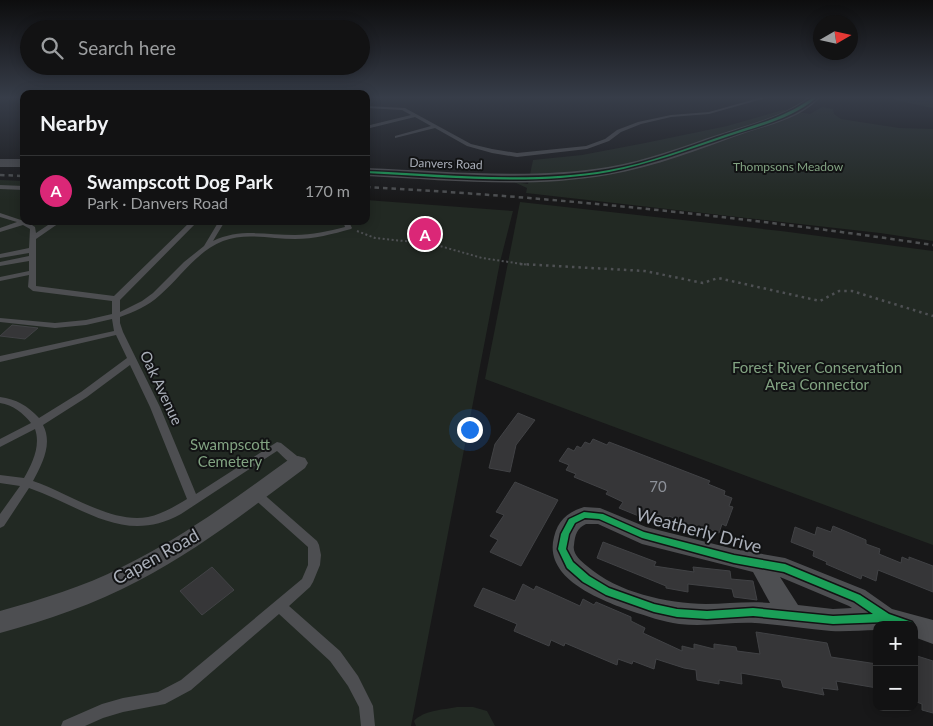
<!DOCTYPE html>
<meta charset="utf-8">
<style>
:root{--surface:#121213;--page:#1f2021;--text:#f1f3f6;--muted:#9c9ea0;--line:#313233;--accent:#db2777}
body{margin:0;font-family:Lato,sans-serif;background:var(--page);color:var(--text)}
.controls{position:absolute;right:15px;bottom:15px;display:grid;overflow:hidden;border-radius:10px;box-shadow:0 2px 12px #0003}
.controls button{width:45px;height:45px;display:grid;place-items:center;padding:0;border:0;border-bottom:1px solid var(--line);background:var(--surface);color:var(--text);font:25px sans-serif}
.compass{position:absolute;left:813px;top:15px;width:45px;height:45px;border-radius:50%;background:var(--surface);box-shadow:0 2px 12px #0003;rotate:81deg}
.you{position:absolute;left:469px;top:429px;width:18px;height:18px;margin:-12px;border:4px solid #fff;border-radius:50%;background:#1a73e8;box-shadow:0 0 0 8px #1a73e833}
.badge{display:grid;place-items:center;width:32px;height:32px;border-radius:50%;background:var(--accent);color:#fff;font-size:16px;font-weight:700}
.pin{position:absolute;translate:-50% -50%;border:2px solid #fff;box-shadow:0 1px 5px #0006}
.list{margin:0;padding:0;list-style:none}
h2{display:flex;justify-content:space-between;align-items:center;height:65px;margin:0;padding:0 20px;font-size:21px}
h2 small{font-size:16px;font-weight:400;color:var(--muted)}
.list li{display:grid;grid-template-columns:32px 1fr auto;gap:15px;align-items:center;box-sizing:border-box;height:70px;padding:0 20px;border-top:1px solid var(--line)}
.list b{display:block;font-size:19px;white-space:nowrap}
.list p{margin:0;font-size:16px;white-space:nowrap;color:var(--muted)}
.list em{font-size:16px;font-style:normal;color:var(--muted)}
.icon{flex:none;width:28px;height:28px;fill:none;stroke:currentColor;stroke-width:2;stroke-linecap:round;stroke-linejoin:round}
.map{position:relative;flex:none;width:933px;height:726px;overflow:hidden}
.search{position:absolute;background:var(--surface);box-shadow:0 2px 12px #0003;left:20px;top:20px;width:350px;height:55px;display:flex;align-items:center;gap:12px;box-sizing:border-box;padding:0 18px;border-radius:28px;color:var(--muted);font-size:19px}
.panel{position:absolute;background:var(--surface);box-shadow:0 2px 12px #0003;left:20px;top:90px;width:350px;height:135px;border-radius:10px}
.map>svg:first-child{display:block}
.green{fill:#222923}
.building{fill:#363638;stroke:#414245}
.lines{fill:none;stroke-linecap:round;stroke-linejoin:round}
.path-far1{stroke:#4e5053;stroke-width:2;stroke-dasharray:2 2.5;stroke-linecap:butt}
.path{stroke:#4e5053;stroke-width:2.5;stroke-dasharray:2.5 4;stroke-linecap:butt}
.service{fill:#4d4e51;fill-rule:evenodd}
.minor{fill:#4d4e51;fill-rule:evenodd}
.tertiary{fill:#4d4e51;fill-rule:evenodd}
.rail{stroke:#4d4f51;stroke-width:2.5;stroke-dasharray:4.5 4;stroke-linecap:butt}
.cycleway-casing{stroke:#121314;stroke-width:3}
.cycleway{fill:#1a9f57;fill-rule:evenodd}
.labels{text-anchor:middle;stroke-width:4;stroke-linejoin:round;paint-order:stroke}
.far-street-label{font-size:12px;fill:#aaafb9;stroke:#121314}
.far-park-label{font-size:12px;fill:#82a382;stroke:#121314}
.park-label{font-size:15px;fill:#82a382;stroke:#121314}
.street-label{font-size:15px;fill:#aaafb9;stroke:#121314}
.near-number-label{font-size:15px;fill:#8d9199}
.near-street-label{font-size:18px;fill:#aaafb9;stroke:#121314}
</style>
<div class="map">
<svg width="933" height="726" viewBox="0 0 933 726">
<rect width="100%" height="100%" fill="#181819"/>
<g class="green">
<path d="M893,98H933V108L899,101Z"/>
<path d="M822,107L833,109L834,114L841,119L899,128L933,129V241L880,233L526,193L527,188L514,182L528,184L533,160L582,155L645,143L727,126L783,110L810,114Z"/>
<path d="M0,180L24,181V221H366V200L513,211L500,262L411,726H0Z"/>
<path d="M520,202L781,231L933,251V545L485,379Z"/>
<path d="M457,707H473L487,711L495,726H416L414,721C424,710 443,710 457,707Z"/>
</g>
<g class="building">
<path d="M12,325L38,328L25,339L0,336Z"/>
<path d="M518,413L535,420L516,445L510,472L489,468L495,444Z"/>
<path d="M593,439L607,445L609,442L630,450L710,481L708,484L725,491L724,495L732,498L729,506L733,507L726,526L722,524L719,533L707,528L706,531L669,516L667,520L653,514L651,521L619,508L623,502L606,494L608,491L574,477L576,474L566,470L569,465L559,461L568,448L574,451L577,446L581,448L585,442L590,444Z"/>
<path d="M515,482L558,500L521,566L490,552L498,540L490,536L504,515L496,512Z"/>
<path d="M833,526L866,540V544L880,549L879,554L901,563L902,557L909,560V557L933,566V592L878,570L876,581L862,575L861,579L826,564L827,562L813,556L814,551L791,542L795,527L815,535L817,527L831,532Z"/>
<path d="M603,542L656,562L654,566L694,572L693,567L730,571L731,579L753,581L757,600L734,597L732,589L688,584V592L666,588V586L597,558Z"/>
<path d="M212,567L234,590L202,615L180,591Z"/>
<path d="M523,584L534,590L536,586L580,606L583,599L594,605L596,602L631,617V621L645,628L643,633L682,651V646L694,649V644L714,649V644L736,647L737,651L760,654L756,632L827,643L831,657L877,664V688L836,681L838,690L822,688L824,695L783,687L781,680L741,673L742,684L719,680V684L697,680L696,670L684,668L656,659L654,669L633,661L632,664L618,659L617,665L565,643L564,646L551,640L549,646L514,631L517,624L474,606L483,588L515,601Z"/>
<path d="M914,655L933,661V713L922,710V704L914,701Z"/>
</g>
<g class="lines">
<path class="path-far1" d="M357,231L375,238L433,244L482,258L529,265"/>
<path class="path" d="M520,264L645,271L703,283L718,278L820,301L839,291H852L933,316"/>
<g class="service">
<path d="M759,98H766L709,114L671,117L641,124L621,132L609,141L587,149L517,157L492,153L467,146L435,128L395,138V136L431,126L415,117L366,129V126L411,115L402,110L366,108V106L405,108L471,144L492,149L517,153L586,146L605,139L617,130L638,122L671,115L709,112Z"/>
<path d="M0,185L24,186V190L0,189Z"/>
<path d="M0,213L24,221H31L29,223L35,227L36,233L54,221H62L36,239V286L114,296L191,221H198L120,300V312L142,301L153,293L184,262L204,246L219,221H225L213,241C240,228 267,235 295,235C312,235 329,231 345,227L344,224L340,221L349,222L352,228L351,229C333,234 314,239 295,239C272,239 245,232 223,241C196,252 181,277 160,295C148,306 134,312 120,317V323L123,332L160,407L196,494L277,442L281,443L302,460L303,463L302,466C292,468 284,457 277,451L181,514C124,546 82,506 29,488L4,526L0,528V514L20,486L0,483V475L24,478C32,464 41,446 35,429L0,447V439L31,423C23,413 13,405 0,403V397C16,399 28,406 39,418L81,392L127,358L116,335L0,362V356L114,331L112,319L86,325L55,328L0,322V318L55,323L86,320L112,314V301L33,291L28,287L29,275L0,281V277L29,271V261L0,266V262L29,256V253L0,258V254L29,248L30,229L23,225L0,232V228L17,222L0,217ZM130,365L150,407L187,499C174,507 162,514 148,517C111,524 67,492 33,481C42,464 53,444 43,425L87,397Z"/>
<path d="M256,490L260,491L317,541L319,545L321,555L320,565L313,582L310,587L289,606L340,651L358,676L373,706L375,726H361L359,707L348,686L330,661L279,614L191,690L165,704L123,712L103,718L85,726H61L63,721L102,704L123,698L158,692L181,680L302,579L308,565V547L252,497L251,494L252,491Z"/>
</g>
<g class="minor">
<path d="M298,456L305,458L308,463L305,468C251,508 198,550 138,581C95,604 47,620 0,633V611C42,599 83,587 122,567C182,538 237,497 291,458Z"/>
<path d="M584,507L600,508L646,527L734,549L785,558L865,590L892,609L933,620V644L914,637V625H877V630C862,630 846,632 831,631C806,629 781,625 755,623C730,622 705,627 679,624C663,622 647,616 631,611C601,600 543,579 554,537C558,520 568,512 584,507ZM586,524H598L642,544L753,572L770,603C748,601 727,604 706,604C666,603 618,593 587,566C581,561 572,554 574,545C575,535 577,528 586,524ZM780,577L849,606L852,608L833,609L798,605Z"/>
</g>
<g class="tertiary">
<path d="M807,98H819C802,118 769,125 745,133C700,149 655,167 608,175C528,189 446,180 366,176V168C446,171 528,180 608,167C646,161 683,146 720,134C749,124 782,117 807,98Z"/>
<rect x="0" y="159" width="24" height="8"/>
</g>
<g class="rail">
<path d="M0,175L24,176"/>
<path d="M366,187C556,197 745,217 933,245"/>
</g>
<defs>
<g id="cycleway">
<path d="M812,98H816C792,119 758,126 729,136C690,149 650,164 609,172C530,186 446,177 366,173V171C446,174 529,184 609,170C649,163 687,148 725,135C755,125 786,117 812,98Z"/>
<path d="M584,512L603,514L644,532L734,555L785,564L860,595L889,614L912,622L914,625H894L886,622L833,624L753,616L707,619L677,617L654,612L606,595L583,582L567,568L558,549L561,534L569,519ZM585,518L599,519L642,538L734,563L784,572L854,601L873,614L833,616L753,608L707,611L677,609L654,604L609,588L589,576L573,562L566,549L569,534L575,523Z"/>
</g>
</defs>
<use href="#cycleway" class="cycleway-casing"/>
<use href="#cycleway" class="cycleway"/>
</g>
<linearGradient id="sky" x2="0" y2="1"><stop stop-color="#0d0d0e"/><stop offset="0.49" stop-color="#373d49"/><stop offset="1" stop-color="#373d49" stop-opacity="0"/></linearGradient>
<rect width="933" height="200" fill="url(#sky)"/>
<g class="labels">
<g class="far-street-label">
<text transform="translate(446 164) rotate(2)" y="4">Danvers Road</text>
</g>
<g class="far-park-label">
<text x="788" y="171">Thompsons Meadow</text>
</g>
<g class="park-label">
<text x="817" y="373">Forest River Conservation<tspan x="817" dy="17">Area Connector</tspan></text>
<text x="230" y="450">Swampscott<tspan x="230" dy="17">Cemetery</tspan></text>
</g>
<g class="street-label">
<text transform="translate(161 388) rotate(65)" y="5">Oak Avenue</text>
</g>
<g class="near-number-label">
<text x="658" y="492">70</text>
</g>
<g class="near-street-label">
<text transform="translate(699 531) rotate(15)" y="6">Weatherly Drive</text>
<text transform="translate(156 557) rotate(-29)" y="6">Capen Road</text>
</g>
</g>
</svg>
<div class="controls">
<button>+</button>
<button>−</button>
</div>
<svg class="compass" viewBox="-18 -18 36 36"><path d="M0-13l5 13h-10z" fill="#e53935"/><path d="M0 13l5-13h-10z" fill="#9c9ea0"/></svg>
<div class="you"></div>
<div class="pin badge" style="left:425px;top:234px">A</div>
<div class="search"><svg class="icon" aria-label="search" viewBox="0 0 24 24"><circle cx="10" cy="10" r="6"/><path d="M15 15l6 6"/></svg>Search here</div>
<section class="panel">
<h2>Nearby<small></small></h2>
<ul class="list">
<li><span class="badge">A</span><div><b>Swampscott Dog Park</b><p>Park · Danvers Road</p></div><em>170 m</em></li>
</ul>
</section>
</div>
